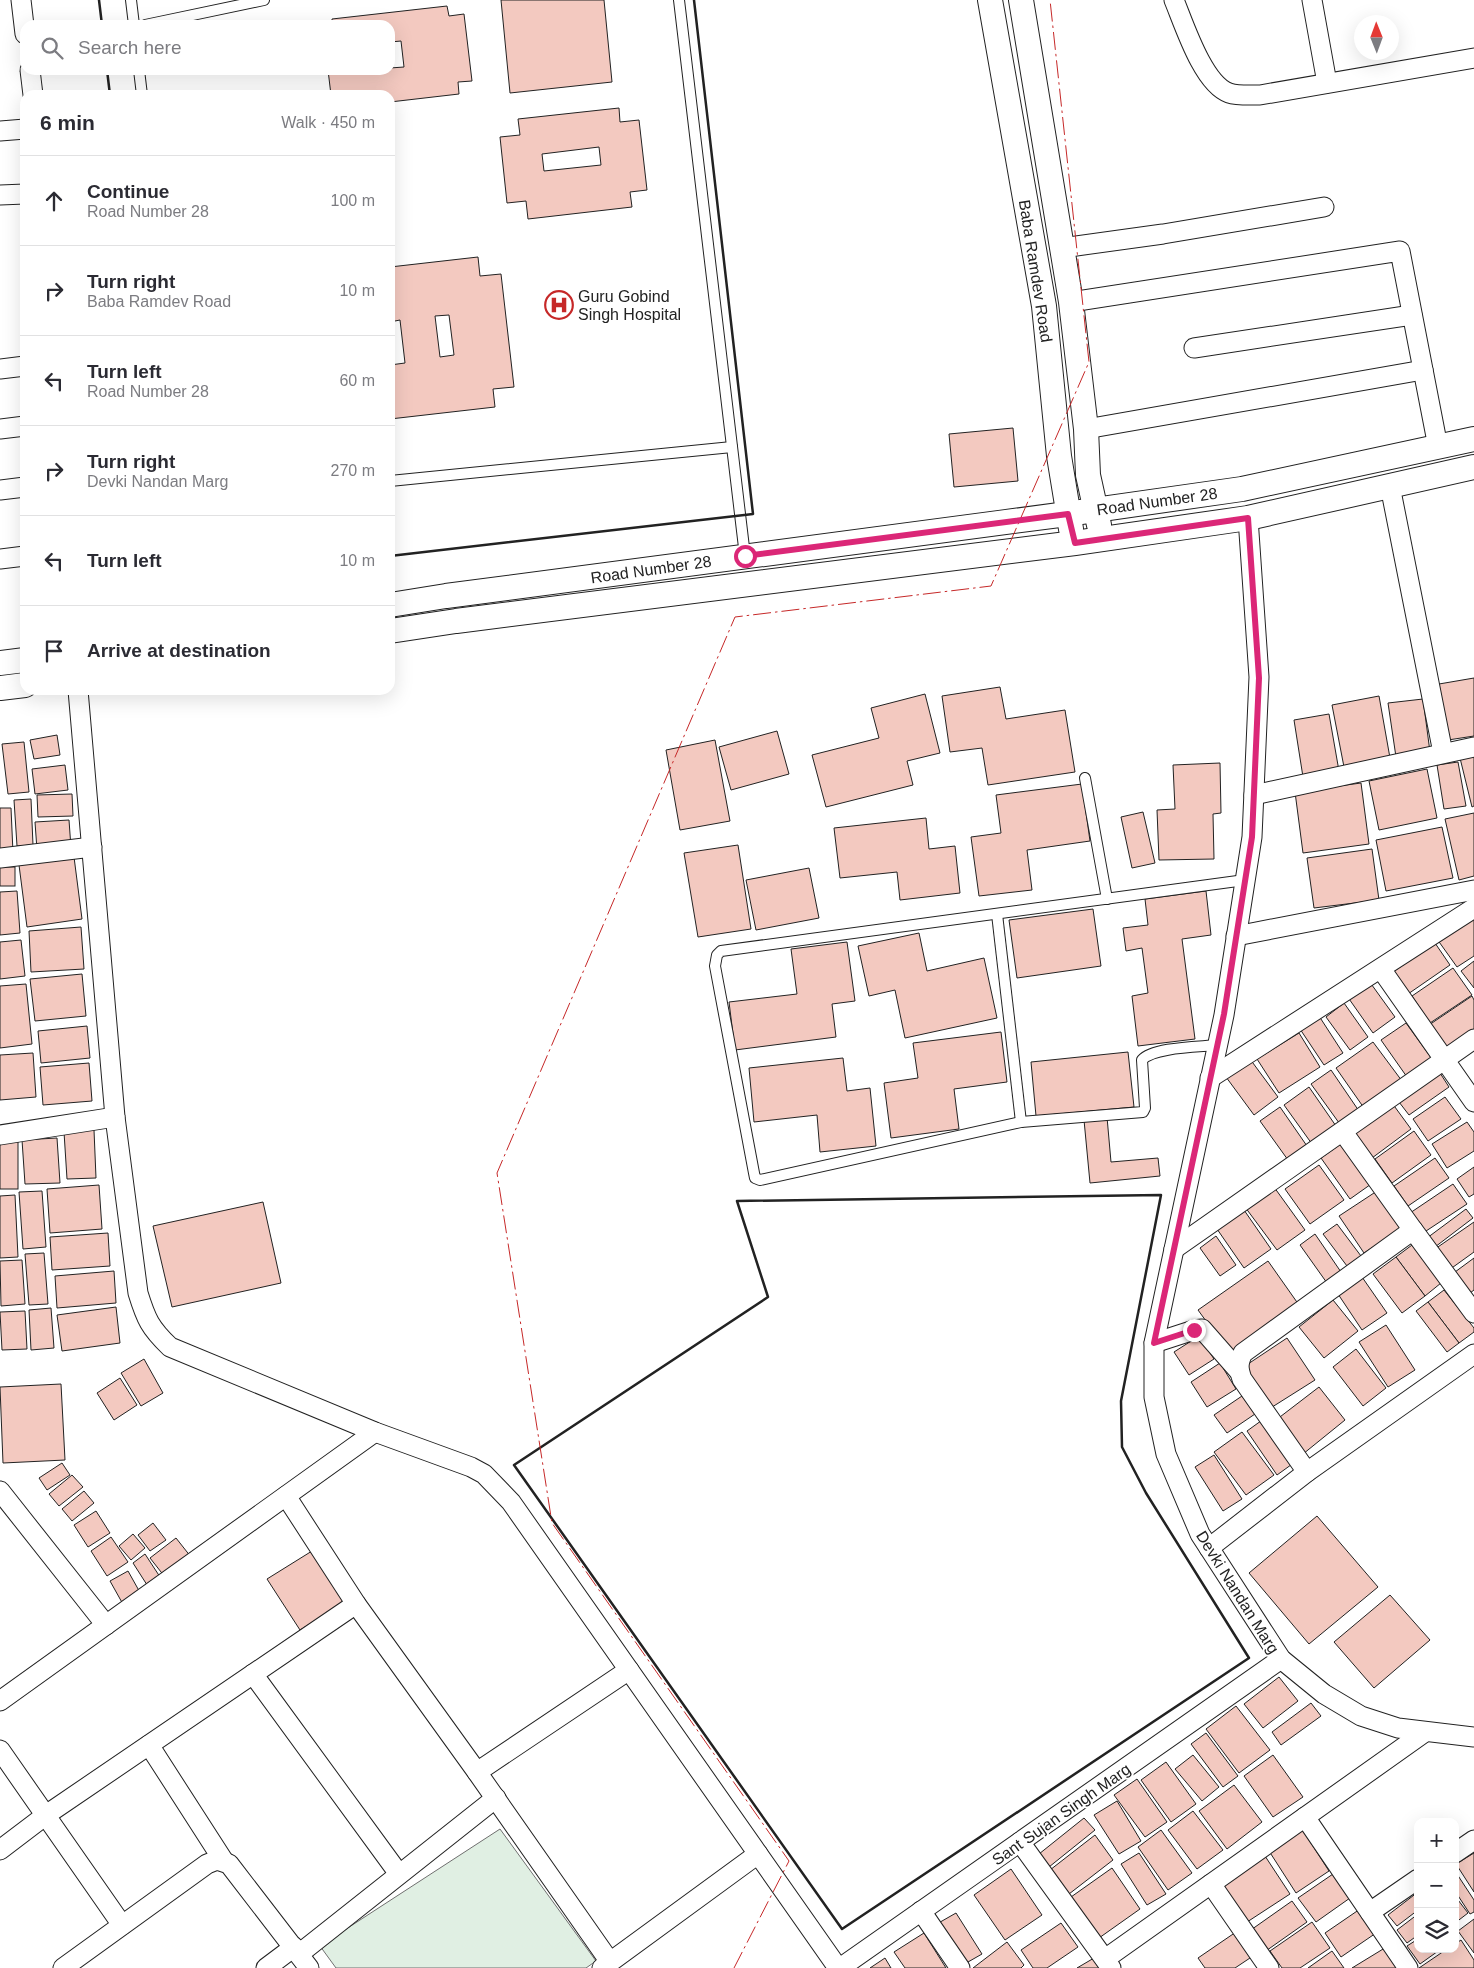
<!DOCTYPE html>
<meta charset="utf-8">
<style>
:root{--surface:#fff;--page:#f7f7f7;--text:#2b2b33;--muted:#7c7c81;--line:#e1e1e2}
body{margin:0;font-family:Arial,sans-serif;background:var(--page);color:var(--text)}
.controls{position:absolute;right:15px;bottom:15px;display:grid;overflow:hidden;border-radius:10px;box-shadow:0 5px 20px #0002}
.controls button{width:45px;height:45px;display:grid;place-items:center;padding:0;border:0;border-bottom:1px solid var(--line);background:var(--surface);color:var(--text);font:25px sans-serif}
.compass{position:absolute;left:1354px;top:15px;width:45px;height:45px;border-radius:50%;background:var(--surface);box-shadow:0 5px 20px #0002;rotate:359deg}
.stop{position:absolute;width:15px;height:15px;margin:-11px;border:4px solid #db2777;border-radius:50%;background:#fff}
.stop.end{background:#db2777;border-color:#fff;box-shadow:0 1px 5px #0008}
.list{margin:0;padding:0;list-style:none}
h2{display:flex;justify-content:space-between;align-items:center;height:65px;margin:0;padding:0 20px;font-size:21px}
h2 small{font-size:16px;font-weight:400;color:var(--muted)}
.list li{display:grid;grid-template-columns:32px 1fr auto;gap:15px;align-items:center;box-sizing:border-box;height:90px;padding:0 20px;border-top:1px solid var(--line)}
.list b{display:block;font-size:19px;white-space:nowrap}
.list p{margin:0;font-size:16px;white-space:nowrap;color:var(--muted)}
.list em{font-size:16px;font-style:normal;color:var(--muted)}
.icon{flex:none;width:28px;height:28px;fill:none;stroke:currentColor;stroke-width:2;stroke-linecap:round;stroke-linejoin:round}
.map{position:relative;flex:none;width:1474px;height:1968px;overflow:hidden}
.search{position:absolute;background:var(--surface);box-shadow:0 5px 20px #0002;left:20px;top:20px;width:375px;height:55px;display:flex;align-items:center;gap:12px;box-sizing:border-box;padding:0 18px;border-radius:15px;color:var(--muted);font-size:19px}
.panel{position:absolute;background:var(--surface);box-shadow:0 5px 20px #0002;left:20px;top:90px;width:375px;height:605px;border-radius:15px}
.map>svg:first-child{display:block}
.green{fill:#e0efe3;stroke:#6f6f6f}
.building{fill:#f3c9c0;stroke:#222;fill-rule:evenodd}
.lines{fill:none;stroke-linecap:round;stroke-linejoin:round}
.service-casing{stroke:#222;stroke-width:12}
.minor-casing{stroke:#222;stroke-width:21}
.tertiary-casing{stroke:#222;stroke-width:26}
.service{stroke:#fff;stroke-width:10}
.minor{stroke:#fff;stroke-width:19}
.tertiary{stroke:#fff;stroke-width:24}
.wall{stroke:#222;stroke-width:2.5}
.power{stroke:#c62828;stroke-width:1;stroke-dasharray:18 4 2.5 4;stroke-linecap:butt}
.route{stroke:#db2777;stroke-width:6}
.labels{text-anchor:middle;stroke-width:4;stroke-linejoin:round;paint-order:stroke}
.street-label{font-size:16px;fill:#222;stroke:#fff}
.poi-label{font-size:16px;fill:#222;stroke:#fff;text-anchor:start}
</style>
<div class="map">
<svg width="1474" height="1968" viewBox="0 0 1474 1968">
<rect width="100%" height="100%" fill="#fff"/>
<path class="green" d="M500,1829L596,1961L586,1968H336L320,1946Z"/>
<g class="building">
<path d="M501,0H604L612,82L510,93Z"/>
<path d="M447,6L449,16L464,14L472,81L458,82L459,94L390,102V95H331L328,70H390V68L404,67L401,41L390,42V25H332V19Z"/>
<path d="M619,108L620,122L639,120L647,190L630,192L632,207L528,219L526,201L507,203L500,137L520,135L518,119ZM599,147L601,165L544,171L542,154Z"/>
<path d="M478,257L480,276L501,274L514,387L493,389L495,407L390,419V365L405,363L400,320L390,322V267ZM449,315L454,355L440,357L435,316Z"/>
<path d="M1013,428L1018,481L954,487L949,434Z"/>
<path d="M1474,678V736L1448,740L1439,684Z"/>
<path d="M1000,687L1006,719L1065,710L1075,772L988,785L982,748L950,752L942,696Z"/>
<path d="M925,694L940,753L907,761L913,785L826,807L812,755L879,738L871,708Z"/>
<path d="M1379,696L1390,758L1344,767L1332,705Z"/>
<path d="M1423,699L1430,752L1396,757L1388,703Z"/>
<path d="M1329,714L1339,771L1303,777L1294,720Z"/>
<path d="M777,731L789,774L731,790L719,747Z"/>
<path d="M57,735L60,755L34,759L30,740Z"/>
<path d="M715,740L730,821L680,830L666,750Z"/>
<path d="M24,742L29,792L8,794L2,744Z"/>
<path d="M1474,755V806L1472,807L1460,758Z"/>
<path d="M1458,762L1466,806L1444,809L1437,765Z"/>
<path d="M1220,763L1221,813L1213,814L1214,859L1159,860L1157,810L1175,809L1173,765Z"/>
<path d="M65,765L68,790L35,794L32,769Z"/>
<path d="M1427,769L1437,818L1379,830L1369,781Z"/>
<path d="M1361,783L1369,844L1303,853L1295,792Z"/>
<path d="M1082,784L1090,841L1027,850L1032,890L979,896L971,837L1001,833L996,795Z"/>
<path d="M72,794L73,816L38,817L37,795Z"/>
<path d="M31,799L33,845L17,846L14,800Z"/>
<path d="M0,808H11L13,853H0Z"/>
<path d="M1143,812L1155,863L1132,868L1121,817Z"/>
<path d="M1474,813V876L1459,880L1445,819Z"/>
<path d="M926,818L929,849L955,846L960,893L900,900L897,872L840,878L834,828Z"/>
<path d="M69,820L71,848L37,850L35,822Z"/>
<path d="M1442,827L1453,878L1386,891L1376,840Z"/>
<path d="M738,845L751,929L698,937L684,853Z"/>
<path d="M1372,849L1379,900L1314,908L1307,858Z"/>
<path d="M74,857L82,919L27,927L19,865Z"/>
<rect x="0" y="867" width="15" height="19"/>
<path d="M809,868L819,918L756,930L746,880Z"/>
<path d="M17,891L20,933L0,935V892Z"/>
<path d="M1206,891L1211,935L1182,939L1195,1039L1138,1046L1132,996L1148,993L1142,948L1126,951L1123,928L1148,925L1145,899Z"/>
<path d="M1093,909L1101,966L1017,978L1009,920Z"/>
<path d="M1474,915V956L1457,967L1437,939Z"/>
<path d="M81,927L84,969L31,972L29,931Z"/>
<path d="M919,933L927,971L984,958L997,1018L905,1038L895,990L869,996L858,946Z"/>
<path d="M21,940L25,976L0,979V942Z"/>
<path d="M847,942L855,1001L832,1004L836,1037L735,1050L729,1002L797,994L791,949Z"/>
<path d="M1435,943L1450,965L1408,994L1393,972Z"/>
<path d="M1474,961V988L1461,971Z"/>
<path d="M1453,968L1472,995L1430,1023L1412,996Z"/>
<path d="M82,974L86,1016L35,1021L30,979Z"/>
<path d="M1369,981L1395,1017L1373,1033L1347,996Z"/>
<path d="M26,984L32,1044L0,1048V986Z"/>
<path d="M1472,996L1474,1000V1032L1447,1051L1429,1025Z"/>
<path d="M1344,1003L1368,1037L1350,1050L1326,1017Z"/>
<path d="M1319,1016L1343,1053L1324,1065L1300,1029Z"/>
<path d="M1406,1023L1432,1059L1407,1077L1381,1040Z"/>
<path d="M87,1026L90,1058L41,1063L38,1031Z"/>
<path d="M1001,1032L1007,1082L954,1089L959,1129L891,1138L884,1083L918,1078L913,1043Z"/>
<path d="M1299,1033L1320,1067L1279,1093L1257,1059Z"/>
<path d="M1373,1042L1402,1081L1364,1108L1336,1068Z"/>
<path d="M1128,1052L1134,1107L1036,1116L1031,1062Z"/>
<path d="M33,1053L36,1097L0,1100V1055Z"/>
<path d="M843,1058L847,1091L870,1088L876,1146L820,1152L817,1115L754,1122L749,1068Z"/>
<path d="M1250,1059L1278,1097L1254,1115L1226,1077Z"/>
<path d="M89,1063L92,1101L43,1105L40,1067Z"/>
<path d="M1331,1070L1361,1114L1342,1127L1311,1084Z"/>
<path d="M1440,1073L1449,1087L1409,1115L1399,1102Z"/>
<path d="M1309,1087L1336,1126L1312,1144L1284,1105Z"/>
<path d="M1445,1097L1461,1119L1428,1141L1413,1119Z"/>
<path d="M1392,1103L1411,1129L1372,1158L1353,1133Z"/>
<path d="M1280,1107L1307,1146L1288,1160L1260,1121Z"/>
<path d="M1107,1117L1111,1162L1158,1158L1160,1176L1090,1183L1084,1120Z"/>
<path d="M1467,1122L1474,1132V1151L1447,1168L1432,1144Z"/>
<path d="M94,1130L96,1178L67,1179L64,1132Z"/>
<path d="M1414,1131L1431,1155L1392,1183L1375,1159Z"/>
<path d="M57,1138L60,1183L25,1184L22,1140Z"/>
<rect x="0" y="1141" width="18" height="48"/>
<path d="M1345,1141L1374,1182L1350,1199L1321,1158Z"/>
<path d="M1435,1158L1449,1178L1408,1206L1394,1186Z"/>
<path d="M1319,1165L1344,1200L1310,1224L1285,1189Z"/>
<path d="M1474,1167V1194L1469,1197L1457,1179Z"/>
<path d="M1453,1184L1467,1204L1423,1233L1410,1213Z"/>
<path d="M99,1185L102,1229L50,1233L47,1189Z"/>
<path d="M1274,1187L1305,1230L1277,1250L1245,1207Z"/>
<path d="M42,1191L46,1247L23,1249L19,1192Z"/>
<path d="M1377,1191L1402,1228L1364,1253L1339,1216Z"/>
<path d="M15,1195L18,1257L0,1258V1196Z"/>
<path d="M263,1202L281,1283L172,1307L153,1226Z"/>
<path d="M1466,1209L1473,1218L1435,1247L1427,1238Z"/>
<path d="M1244,1210L1271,1249L1244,1268L1217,1229Z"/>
<path d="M1474,1222V1252L1449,1270L1435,1249Z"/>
<path d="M1337,1224L1361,1256L1347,1266L1323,1234Z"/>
<path d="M108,1233L110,1266L52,1270L50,1237Z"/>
<path d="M1315,1234L1341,1272L1327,1283L1300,1245Z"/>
<path d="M1216,1236L1236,1265L1220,1276L1200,1248Z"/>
<path d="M1412,1245L1441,1283L1425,1296L1396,1257Z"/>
<path d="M44,1253L48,1304L29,1305L25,1254Z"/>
<path d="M1396,1257L1425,1296L1402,1313L1373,1274Z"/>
<path d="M1474,1258V1290L1470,1293L1455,1272Z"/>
<path d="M22,1260L25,1304L1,1306L0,1261Z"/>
<path d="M1268,1261L1299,1305L1230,1354L1198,1310Z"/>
<path d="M114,1271L116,1303L57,1308L55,1276Z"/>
<path d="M1362,1277L1387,1313L1362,1330L1338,1294Z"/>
<path d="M1444,1290L1474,1328V1332L1459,1343L1428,1302Z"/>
<path d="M1333,1300L1358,1331L1324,1358L1299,1327Z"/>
<path d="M1428,1302L1459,1343L1447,1352L1416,1311Z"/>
<path d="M116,1307L120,1343L62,1351L57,1315Z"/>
<path d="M51,1308L54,1348L31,1350L29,1310Z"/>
<path d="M25,1311L27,1349L2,1350L0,1312Z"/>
<path d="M1386,1325L1415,1370L1388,1387L1359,1342Z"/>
<path d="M1199,1336L1214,1359L1189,1375L1174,1352Z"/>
<path d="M1287,1338L1315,1380L1269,1409L1242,1368Z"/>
<path d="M1356,1349L1386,1388L1363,1406L1333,1367Z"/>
<path d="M144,1359L163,1393L141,1406L121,1373Z"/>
<path d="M1220,1363L1236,1389L1207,1407L1191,1382Z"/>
<path d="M120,1378L137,1405L114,1420L97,1393Z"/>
<path d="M61,1384L65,1460L3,1463L0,1387Z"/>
<path d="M1319,1387L1345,1420L1303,1454L1276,1420Z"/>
<path d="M1242,1396L1255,1414L1227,1433L1214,1415Z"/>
<path d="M1265,1418L1295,1462L1277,1475L1247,1431Z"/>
<path d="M1242,1432L1274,1475L1246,1495L1214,1452Z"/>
<path d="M1214,1455L1242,1499L1223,1511L1195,1467Z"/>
<path d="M62,1463L70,1475L47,1490L39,1478Z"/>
<path d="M72,1475L83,1487L59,1506L49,1494Z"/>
<path d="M84,1491L94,1503L72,1521L62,1509Z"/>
<path d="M96,1511L110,1533L88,1547L74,1525Z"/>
<path d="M1317,1516L1378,1587L1309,1644L1249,1573Z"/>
<path d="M153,1523L166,1540L150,1551L138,1535Z"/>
<path d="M133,1534L145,1548L131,1560L119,1546Z"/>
<path d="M111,1537L128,1562L107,1576L91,1551Z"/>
<path d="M176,1538L191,1557L165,1577L150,1558Z"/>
<path d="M312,1551L345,1602L300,1630L267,1579Z"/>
<path d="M145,1554L162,1580L149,1588L133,1563Z"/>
<path d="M128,1571L142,1596L124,1606L110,1581Z"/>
<path d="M1390,1595L1430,1640L1374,1688L1334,1642Z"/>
<path d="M1279,1677L1298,1701L1263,1728L1244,1704Z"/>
<path d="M1311,1703L1321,1716L1281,1745L1272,1732Z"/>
<path d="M1236,1706L1270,1750L1239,1773L1206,1729Z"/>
<path d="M1206,1733L1238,1776L1223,1787L1191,1744Z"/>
<path d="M1193,1755L1219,1787L1202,1801L1175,1769Z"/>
<path d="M1273,1755L1303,1797L1273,1817L1244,1776Z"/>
<path d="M1166,1762L1196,1804L1171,1822L1141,1780Z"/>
<path d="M1137,1779L1167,1822L1145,1837L1114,1795Z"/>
<path d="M1234,1785L1262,1822L1227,1849L1199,1811Z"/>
<path d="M1117,1801L1141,1841L1119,1854L1094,1815Z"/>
<path d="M1193,1811L1223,1850L1197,1869L1168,1830Z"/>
<path d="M1084,1818L1095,1830L1049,1867L1039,1854Z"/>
<path d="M1302,1829L1329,1871L1296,1893L1269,1851Z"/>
<path d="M1161,1830L1192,1873L1168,1890L1138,1847Z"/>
<path d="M1095,1835L1113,1860L1069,1894L1050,1870Z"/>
<path d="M1139,1853L1166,1894L1147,1905L1121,1864Z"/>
<path d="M1474,1853V1892L1456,1864Z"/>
<path d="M1265,1856L1290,1894L1244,1924L1219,1886Z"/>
<path d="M1112,1868L1140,1909L1099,1938L1071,1897Z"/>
<path d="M1011,1869L1042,1915L1005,1940L974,1895Z"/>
<path d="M1455,1871L1474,1900V1912L1470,1914L1455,1891Z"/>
<path d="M1333,1874L1350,1898L1316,1922L1298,1898Z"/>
<path d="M1418,1892V1910L1397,1926L1388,1915Z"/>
<path d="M1455,1896L1468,1913L1455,1923Z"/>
<path d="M1292,1901L1307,1922L1263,1953L1248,1932Z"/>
<path d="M1363,1907L1379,1931L1341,1957L1325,1933Z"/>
<path d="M956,1913L982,1954L961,1966L935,1925Z"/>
<path d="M1418,1914V1935L1407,1943L1397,1930Z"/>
<path d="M1474,1919V1953L1458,1931Z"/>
<path d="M1312,1922L1330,1948L1300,1968H1282L1270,1951Z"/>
<path d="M1061,1923L1078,1947L1047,1968H1033L1021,1950Z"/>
<path d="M1236,1932L1253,1956L1235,1968H1205L1198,1958Z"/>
<path d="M924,1933L946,1968H905L894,1952Z"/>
<path d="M1418,1939V1949H1441L1420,1964L1407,1946Z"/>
<path d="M1461,1940L1474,1960V1968H1419L1447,1949H1455V1944Z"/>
<path d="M1007,1942L1024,1965L1021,1968H973Z"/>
<path d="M1388,1946L1401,1968H1352Z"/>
<path d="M1332,1951L1344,1968H1308Z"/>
<path d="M885,1958L891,1968H870Z"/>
<path d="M1094,1958L1101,1968H1077Z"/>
</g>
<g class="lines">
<defs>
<g id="service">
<path d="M131,0L134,25"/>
<path d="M679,0L745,556"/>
<path d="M145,25L264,0"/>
<path d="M139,70L142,95"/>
<path d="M390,481L732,447"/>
<path d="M1085,778L1107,899"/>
<path d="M997,914L1021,1122"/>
<path d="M1217,1045C1200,1047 1153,1047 1142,1060L1145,1108L1143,1112L1021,1122L760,1180L755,1178L754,1173L715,966L717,955L721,951L1245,880"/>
</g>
<g id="minor">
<path d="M21,0L25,34"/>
<path d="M1174,0C1184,24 1203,84 1229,93C1238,96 1251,95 1260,95L1474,58"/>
<path d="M1312,0L1327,83"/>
<path d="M30,70L33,95"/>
<path d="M0,131L25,129"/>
<path d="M0,195L25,194"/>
<path d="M1062,248L1163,234L1324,207"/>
<path d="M1071,302L1400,251L1438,447"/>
<path d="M1194,348L1412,315"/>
<path d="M0,369L25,366"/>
<path d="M0,429L25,426"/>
<path d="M1086,429L1423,370"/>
<path d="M1390,486L1443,753"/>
<path d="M0,490L25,487"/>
<path d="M1248,518L1259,677L1252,837L1224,1015L1154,1343V1397L1166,1454L1200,1534L1281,1659L1324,1694L1361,1716L1398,1728L1474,1737"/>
<path d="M0,559L25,556"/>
<path d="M78,690L115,1117L138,1293C146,1319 150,1328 170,1347L375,1432L471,1467L484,1474L511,1502L838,1968"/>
<path d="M1254,795L1474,747"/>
<path d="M0,858L92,847"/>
<path d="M1236,936L1474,890"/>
<path d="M1381,969L1474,1102"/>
<path d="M1210,1078L1474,908"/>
<path d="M1343,1132L1413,1230"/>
<path d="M0,1135L115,1117"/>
<path d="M1174,1249L1474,1039"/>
<path d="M1154,1343L1194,1330L1202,1329L1238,1370"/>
<path d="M1307,1472L1242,1379C1238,1368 1238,1363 1243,1353L1413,1230L1474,1313"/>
<path d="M0,1491L106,1625"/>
<path d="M286,1496L356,1604L477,1772L610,1962"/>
<path d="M1209,1548L1307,1472L1474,1354"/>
<path d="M253,1674L399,1874"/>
<path d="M0,1701L375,1432"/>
<path d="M149,1745L223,1860"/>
<path d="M0,1750L122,1925"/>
<path d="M477,1772L629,1670"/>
<path d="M1305,1817L1408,1968"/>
<path d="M1020,1842L1111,1968"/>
<path d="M0,1850L46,1815L356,1604"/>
<path d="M1455,1853L1474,1840"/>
<path d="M1211,1884L1269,1968"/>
<path d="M921,1911L960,1968"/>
<path d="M1370,1912L1418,1879"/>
<path d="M299,1954L496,1798"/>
<path d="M1105,1959L1425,1732"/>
<path d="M63,1968L207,1864L217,1860L229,1864L309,1968"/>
<path d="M266,1968L294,1947"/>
<path d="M602,1968L758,1854"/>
<path d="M840,1968L1281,1659"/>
</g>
<g id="tertiary">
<path d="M990,0L1044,306L1059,456L1071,529"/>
<path d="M1021,0L1071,302L1086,429L1088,475L1099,525"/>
<path d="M390,605L446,596L1067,514L1242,489L1474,439"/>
<path d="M390,631L456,621L1075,543L1248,518L1474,467"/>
<path d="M0,663L25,660"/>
<path d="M0,688L25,685"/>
</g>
</defs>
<use href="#service" class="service-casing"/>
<use href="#minor" class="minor-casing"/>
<use href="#tertiary" class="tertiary-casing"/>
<use href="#service" class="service"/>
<use href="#minor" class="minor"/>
<use href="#tertiary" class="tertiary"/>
<g class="wall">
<path d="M99,0L102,25"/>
<path d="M107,70L110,95"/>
<path d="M390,556L753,514L694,0"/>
<path d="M1161,1195L1121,1401L1122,1447L1146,1493L1249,1658L842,1929L514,1465L768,1297L737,1201Z"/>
</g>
<path class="power" d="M734,1968L789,1861L552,1523L497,1173L735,617L991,586L1089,362L1050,0"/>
</g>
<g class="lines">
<path class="route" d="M745,556L1068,514L1075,543L1248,518L1259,678L1252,837L1224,1014L1154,1343L1194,1330"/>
</g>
<defs>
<symbol id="hospital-ring" viewBox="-11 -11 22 22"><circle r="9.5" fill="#fff" stroke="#c62828" stroke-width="1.5"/><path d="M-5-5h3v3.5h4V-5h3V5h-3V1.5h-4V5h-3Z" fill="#c62828"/></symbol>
</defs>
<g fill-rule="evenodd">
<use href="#hospital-ring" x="543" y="289" width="32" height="32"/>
</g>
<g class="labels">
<g class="street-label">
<text transform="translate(1036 271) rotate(81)" y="6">Baba Ramdev Road</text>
<text transform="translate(1157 501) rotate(-8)" y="6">Road Number 28</text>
<text transform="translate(651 569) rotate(-8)" y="6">Road Number 28</text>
<text transform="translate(1238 1592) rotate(58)" y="6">Devki Nandan Marg</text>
<text transform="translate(1061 1814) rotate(-35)" y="6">Sant Sujan Singh Marg</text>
</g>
<g class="poi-label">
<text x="578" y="302">Guru Gobind<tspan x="578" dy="18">Singh Hospital</tspan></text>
</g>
</g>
</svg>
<div class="controls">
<button>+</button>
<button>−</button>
<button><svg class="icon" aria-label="layers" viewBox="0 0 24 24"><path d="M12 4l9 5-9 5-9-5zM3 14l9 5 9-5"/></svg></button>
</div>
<svg class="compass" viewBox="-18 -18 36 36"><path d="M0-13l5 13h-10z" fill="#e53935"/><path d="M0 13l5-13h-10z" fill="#7c7c81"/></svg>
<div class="stop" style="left:745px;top:556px"></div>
<div class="stop end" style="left:1194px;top:1330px"></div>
<div class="search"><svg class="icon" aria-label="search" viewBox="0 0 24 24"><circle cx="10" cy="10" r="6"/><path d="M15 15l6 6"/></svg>Search here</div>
<section class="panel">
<h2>6 min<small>Walk · 450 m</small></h2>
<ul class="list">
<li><svg class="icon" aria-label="ahead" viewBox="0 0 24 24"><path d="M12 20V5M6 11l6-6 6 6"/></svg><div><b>Continue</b><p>Road Number 28</p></div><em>100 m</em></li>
<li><svg class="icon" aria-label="right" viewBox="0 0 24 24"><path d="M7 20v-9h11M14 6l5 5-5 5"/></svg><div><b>Turn right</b><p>Baba Ramdev Road</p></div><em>10 m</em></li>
<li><svg class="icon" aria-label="left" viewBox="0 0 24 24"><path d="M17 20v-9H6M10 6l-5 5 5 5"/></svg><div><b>Turn left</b><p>Road Number 28</p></div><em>60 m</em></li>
<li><svg class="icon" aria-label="right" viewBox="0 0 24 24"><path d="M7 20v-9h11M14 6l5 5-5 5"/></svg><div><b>Turn right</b><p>Devki Nandan Marg</p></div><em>270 m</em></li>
<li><svg class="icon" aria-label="left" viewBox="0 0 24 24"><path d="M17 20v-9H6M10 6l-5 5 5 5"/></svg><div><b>Turn left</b></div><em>10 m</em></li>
<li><svg class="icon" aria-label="arrive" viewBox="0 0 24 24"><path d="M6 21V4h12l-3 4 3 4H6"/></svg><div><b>Arrive at destination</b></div></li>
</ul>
</section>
</div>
